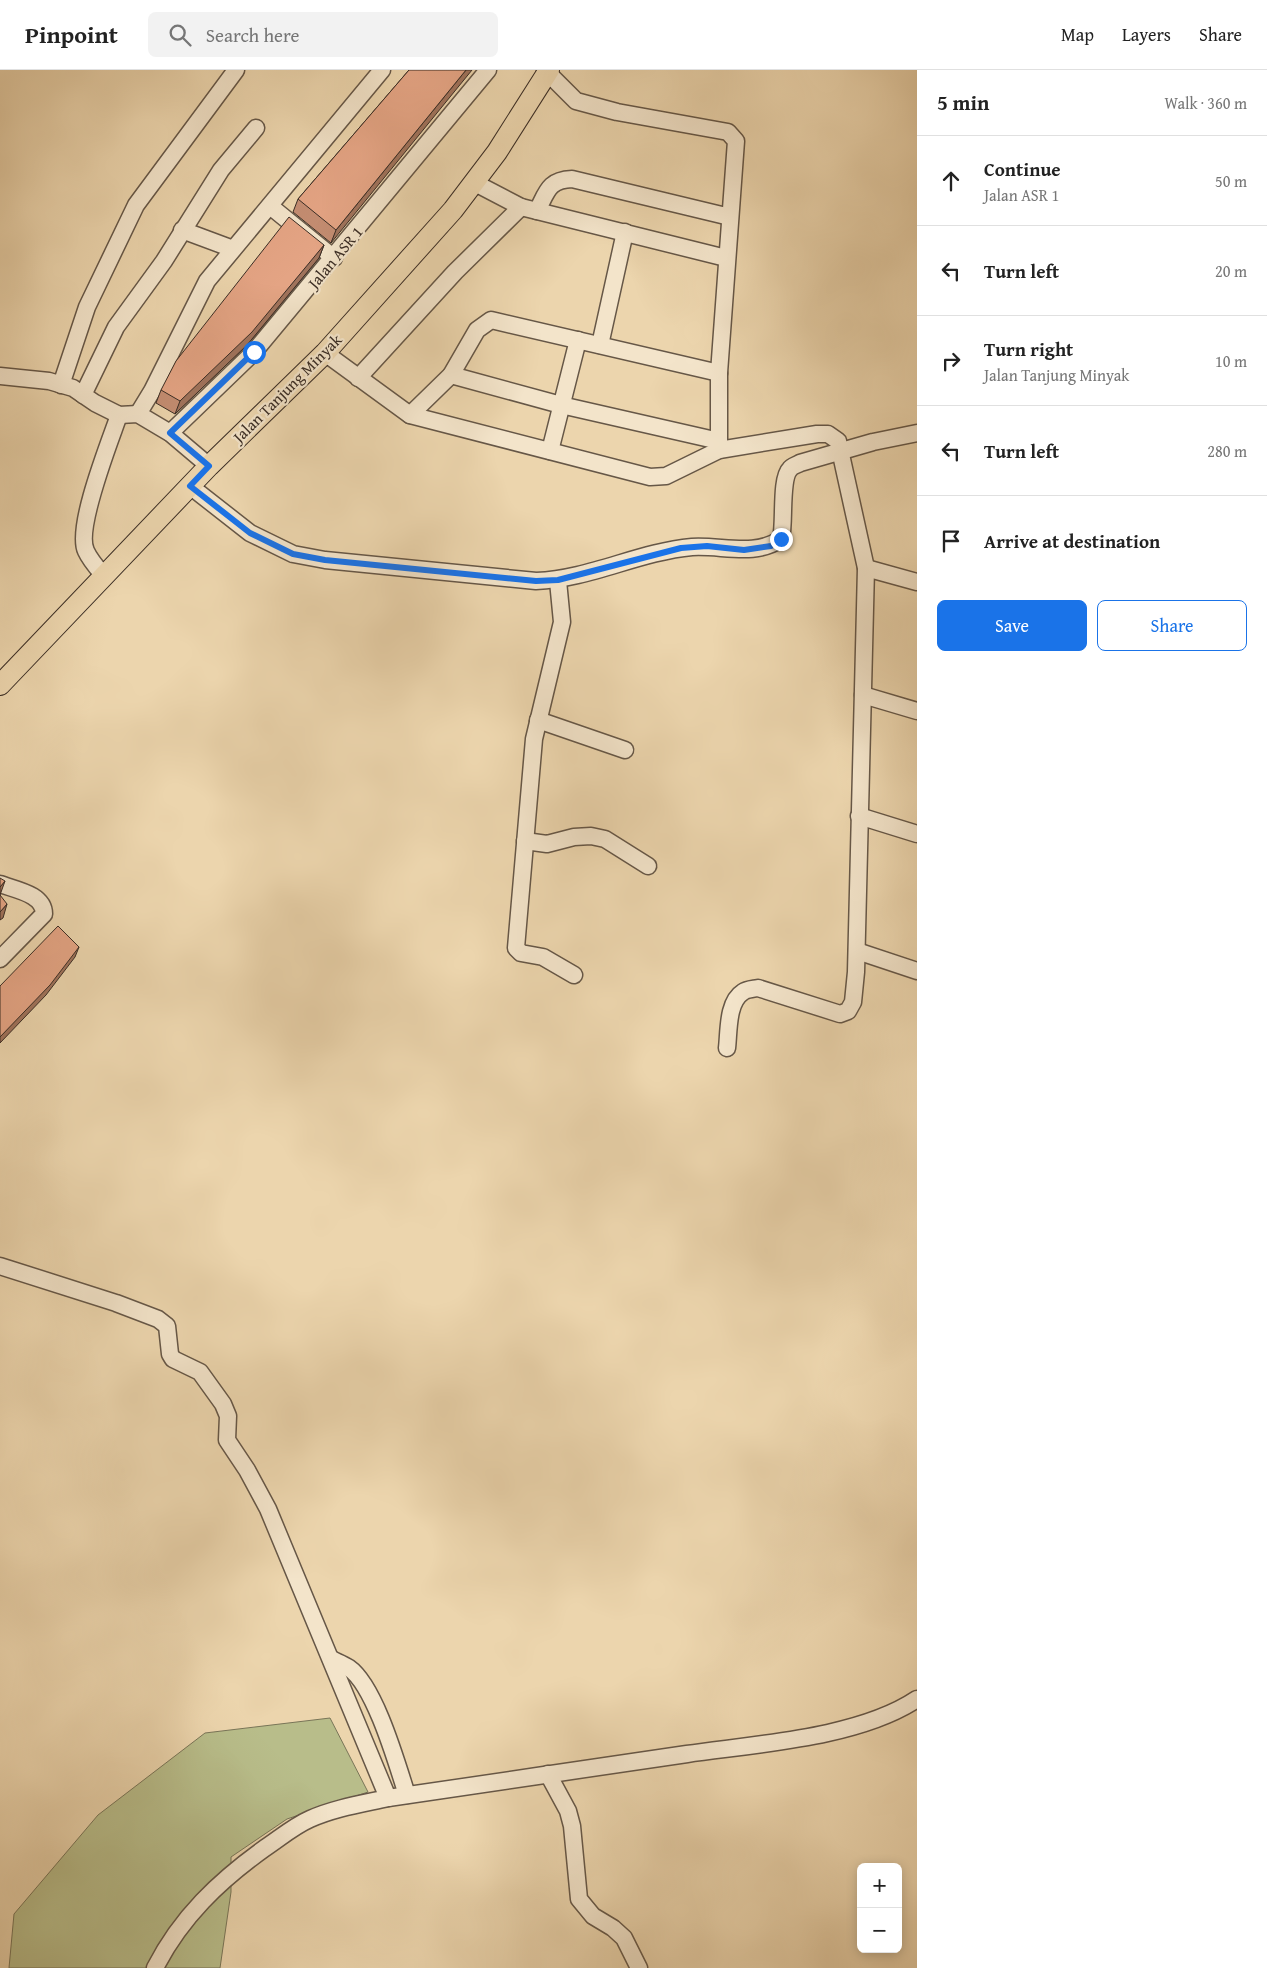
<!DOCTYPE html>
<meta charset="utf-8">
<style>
:root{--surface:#fff;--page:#f2f2f2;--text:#222;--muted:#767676;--line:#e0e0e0;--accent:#1a73e8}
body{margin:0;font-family:"Gentium Book Plus",serif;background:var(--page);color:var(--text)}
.controls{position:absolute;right:15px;bottom:15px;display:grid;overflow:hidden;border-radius:8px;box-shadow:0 2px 12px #0003}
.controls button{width:45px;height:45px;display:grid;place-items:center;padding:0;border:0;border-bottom:1px solid var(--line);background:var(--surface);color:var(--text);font:25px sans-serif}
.stop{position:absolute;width:15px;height:15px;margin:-11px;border:4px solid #1a73e8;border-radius:50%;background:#fff}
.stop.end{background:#1a73e8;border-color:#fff;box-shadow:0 1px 5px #0008}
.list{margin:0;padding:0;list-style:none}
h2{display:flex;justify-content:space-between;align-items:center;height:65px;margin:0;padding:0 20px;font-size:21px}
h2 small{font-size:16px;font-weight:400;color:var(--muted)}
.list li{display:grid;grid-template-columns:32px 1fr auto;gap:15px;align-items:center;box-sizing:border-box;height:90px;padding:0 20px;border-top:1px solid var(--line)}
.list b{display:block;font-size:19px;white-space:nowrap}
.list p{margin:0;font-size:16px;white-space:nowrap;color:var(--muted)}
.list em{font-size:16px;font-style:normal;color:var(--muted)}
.actions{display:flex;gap:10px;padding:15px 20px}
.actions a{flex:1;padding:11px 0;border:1px solid var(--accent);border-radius:8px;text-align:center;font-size:18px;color:var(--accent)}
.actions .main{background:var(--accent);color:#fff}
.icon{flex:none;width:28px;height:28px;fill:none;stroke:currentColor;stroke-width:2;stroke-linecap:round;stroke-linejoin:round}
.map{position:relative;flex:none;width:917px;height:1898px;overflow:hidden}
header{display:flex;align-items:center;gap:30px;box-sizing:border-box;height:70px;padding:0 25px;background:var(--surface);border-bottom:1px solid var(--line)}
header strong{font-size:24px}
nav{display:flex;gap:28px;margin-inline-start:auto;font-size:18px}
.search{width:350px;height:45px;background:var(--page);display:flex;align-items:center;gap:12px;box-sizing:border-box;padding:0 18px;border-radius:8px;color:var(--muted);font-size:19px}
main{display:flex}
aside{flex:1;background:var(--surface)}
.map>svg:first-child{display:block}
.green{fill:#b8bd8a;stroke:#797558}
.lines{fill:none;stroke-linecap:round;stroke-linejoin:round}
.minor-casing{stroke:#665747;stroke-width:19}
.major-casing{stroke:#3a2d25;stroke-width:22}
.minor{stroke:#f3e4ca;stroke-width:16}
.major{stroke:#ecd5ad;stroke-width:20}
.wall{fill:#c48d72;stroke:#3a2d25}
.shaded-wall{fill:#a0735c;stroke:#3a2d25}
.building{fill:#e4a484;stroke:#3a2d25}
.route{stroke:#1a73e8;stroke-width:6}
.labels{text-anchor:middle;stroke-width:4.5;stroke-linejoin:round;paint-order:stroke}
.street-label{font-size:16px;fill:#3a2d25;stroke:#f3e4ca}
</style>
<header>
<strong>Pinpoint</strong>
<div class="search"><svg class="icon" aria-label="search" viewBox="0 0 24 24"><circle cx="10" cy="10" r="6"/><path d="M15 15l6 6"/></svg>Search here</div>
<nav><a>Map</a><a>Layers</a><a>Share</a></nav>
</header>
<main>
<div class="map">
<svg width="917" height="1898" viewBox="0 0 917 1898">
<rect width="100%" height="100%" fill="#ecd5ad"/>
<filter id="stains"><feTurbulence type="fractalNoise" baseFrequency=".004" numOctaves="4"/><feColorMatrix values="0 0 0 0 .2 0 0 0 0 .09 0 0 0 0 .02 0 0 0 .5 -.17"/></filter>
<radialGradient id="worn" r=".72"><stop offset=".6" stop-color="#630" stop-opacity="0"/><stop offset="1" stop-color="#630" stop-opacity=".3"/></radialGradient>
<path class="green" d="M330,1648L368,1722L287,1749L231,1787V1822L220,1898H9L14,1844L98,1745L205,1663Z"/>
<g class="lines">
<defs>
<g id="minor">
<path d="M545,0L576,31L617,42L728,62L736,71L719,303V380"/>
<path d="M475,113L521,137L726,188"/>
<path d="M270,136L334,188"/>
<path d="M537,141C547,122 548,110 572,109L730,147"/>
<path d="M182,160L233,179"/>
<path d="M600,275L625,162"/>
<path d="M325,283L410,345L650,407L666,406L719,380L817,364H828L838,371L866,498L856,902L853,932L848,941L840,944L758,918C753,919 747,919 743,922C727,932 729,962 727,978"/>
<path d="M451,305L561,335L719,371"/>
<path d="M0,306L49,311L73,318L95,333L119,345L138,344L170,363L209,396"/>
<path d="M358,308L455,202L521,137"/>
<path d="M61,315L87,237L136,135L236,0"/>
<path d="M83,325L116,257L164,191L221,100L256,58"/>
<path d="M138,344L152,321L207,211L382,0"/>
<path d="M410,345L451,305L477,260L491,250L719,303"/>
<path d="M170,363L254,282L488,0"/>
<path d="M550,381L578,270"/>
<path d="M190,416L250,463L293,484L325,490L536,511C590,509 638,482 692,477C722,475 755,487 781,469C785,453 780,409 790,399C792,396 797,395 800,393L873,372L917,363"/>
<path d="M866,498L917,512"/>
<path d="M104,506C98,499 90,490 86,481C75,458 110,371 119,345"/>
<path d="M558,511L562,552L534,669L516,878L521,883L543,887L574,905"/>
<path d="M863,625L917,641"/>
<path d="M538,650L625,680"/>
<path d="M859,746L917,764"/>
<path d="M525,771L547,774L574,767L591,766L605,769L648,796"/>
<path d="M0,814C16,820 44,824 44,844L0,889"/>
<path d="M857,881L917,901"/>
<path d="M0,1196L116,1233L158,1249L167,1256L170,1284L173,1289L200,1302L223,1334L228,1346L227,1370L247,1400L268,1439L388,1728"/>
<path d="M331,1589C337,1592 343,1594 349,1598C375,1616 397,1694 407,1725"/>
<path d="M548,1704L568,1741L572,1756L579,1829L593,1846L613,1858L624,1868L639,1898"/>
<path d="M155,1898C181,1847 219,1811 265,1778C280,1768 294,1756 310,1749C335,1738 361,1734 388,1728C488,1713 587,1699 687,1684C756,1674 859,1668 917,1629"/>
</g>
<path id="major" d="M0,615L209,396L325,283L453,140L497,82L549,0"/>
</defs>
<use href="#minor" class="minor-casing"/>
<use href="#major" class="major-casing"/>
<use href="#minor" class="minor"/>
<use href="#major" class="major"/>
</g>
<g class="wall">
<path d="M409,0L331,173L293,142L298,129Z"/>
<path d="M324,175L319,188L247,275L175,344L156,333L161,320Z"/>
</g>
<g class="shaded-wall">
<path d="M466,0H472L331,173L336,160Z"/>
<path d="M324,175L319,188L247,275L175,344L180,331Z"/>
<path d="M5,811L0,825V817Z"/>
<path d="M7,834L3,848L0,850V842Z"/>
<path d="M79,877L75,887L46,925L0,973V967Z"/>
</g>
<g class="building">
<path d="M409,0H466L336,160L298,129Z"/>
<path d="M289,147L324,175L252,262L180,331L161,320L176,291Z"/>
<path d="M0,808L5,811L0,817Z"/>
<path d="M0,825L7,834L0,842Z"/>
<path d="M58,856L79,877L50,915L0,967V916Z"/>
</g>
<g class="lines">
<path class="route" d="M254,282L170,363L209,396L190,416L250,463L293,484L325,490L536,511L558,510L681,478L707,476L744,480L771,476L781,469"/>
</g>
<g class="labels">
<g class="street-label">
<text transform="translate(335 187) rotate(-50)" y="6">Jalan ASR 1</text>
<text transform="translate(287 318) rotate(-45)" y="6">Jalan Tanjung Minyak</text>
</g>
</g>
<rect width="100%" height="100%" filter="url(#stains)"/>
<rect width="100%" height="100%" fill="url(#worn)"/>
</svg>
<div class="controls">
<button>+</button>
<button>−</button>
</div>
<div class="stop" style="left:254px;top:282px"></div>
<div class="stop end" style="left:781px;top:469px"></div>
</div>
<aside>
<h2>5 min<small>Walk · 360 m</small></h2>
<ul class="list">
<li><svg class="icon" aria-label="ahead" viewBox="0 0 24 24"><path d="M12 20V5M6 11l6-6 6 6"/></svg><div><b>Continue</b><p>Jalan ASR 1</p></div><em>50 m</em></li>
<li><svg class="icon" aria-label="left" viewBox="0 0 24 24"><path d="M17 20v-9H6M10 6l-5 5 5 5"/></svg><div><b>Turn left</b></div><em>20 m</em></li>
<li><svg class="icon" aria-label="right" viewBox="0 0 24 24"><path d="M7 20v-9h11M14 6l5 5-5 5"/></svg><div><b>Turn right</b><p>Jalan Tanjung Minyak</p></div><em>10 m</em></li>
<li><svg class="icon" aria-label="left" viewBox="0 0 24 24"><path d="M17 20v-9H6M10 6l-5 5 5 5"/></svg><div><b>Turn left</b></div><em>280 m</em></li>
<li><svg class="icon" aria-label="arrive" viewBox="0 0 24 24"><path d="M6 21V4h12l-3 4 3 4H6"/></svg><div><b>Arrive at destination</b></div></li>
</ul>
<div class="actions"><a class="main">Save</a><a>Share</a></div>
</aside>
</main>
